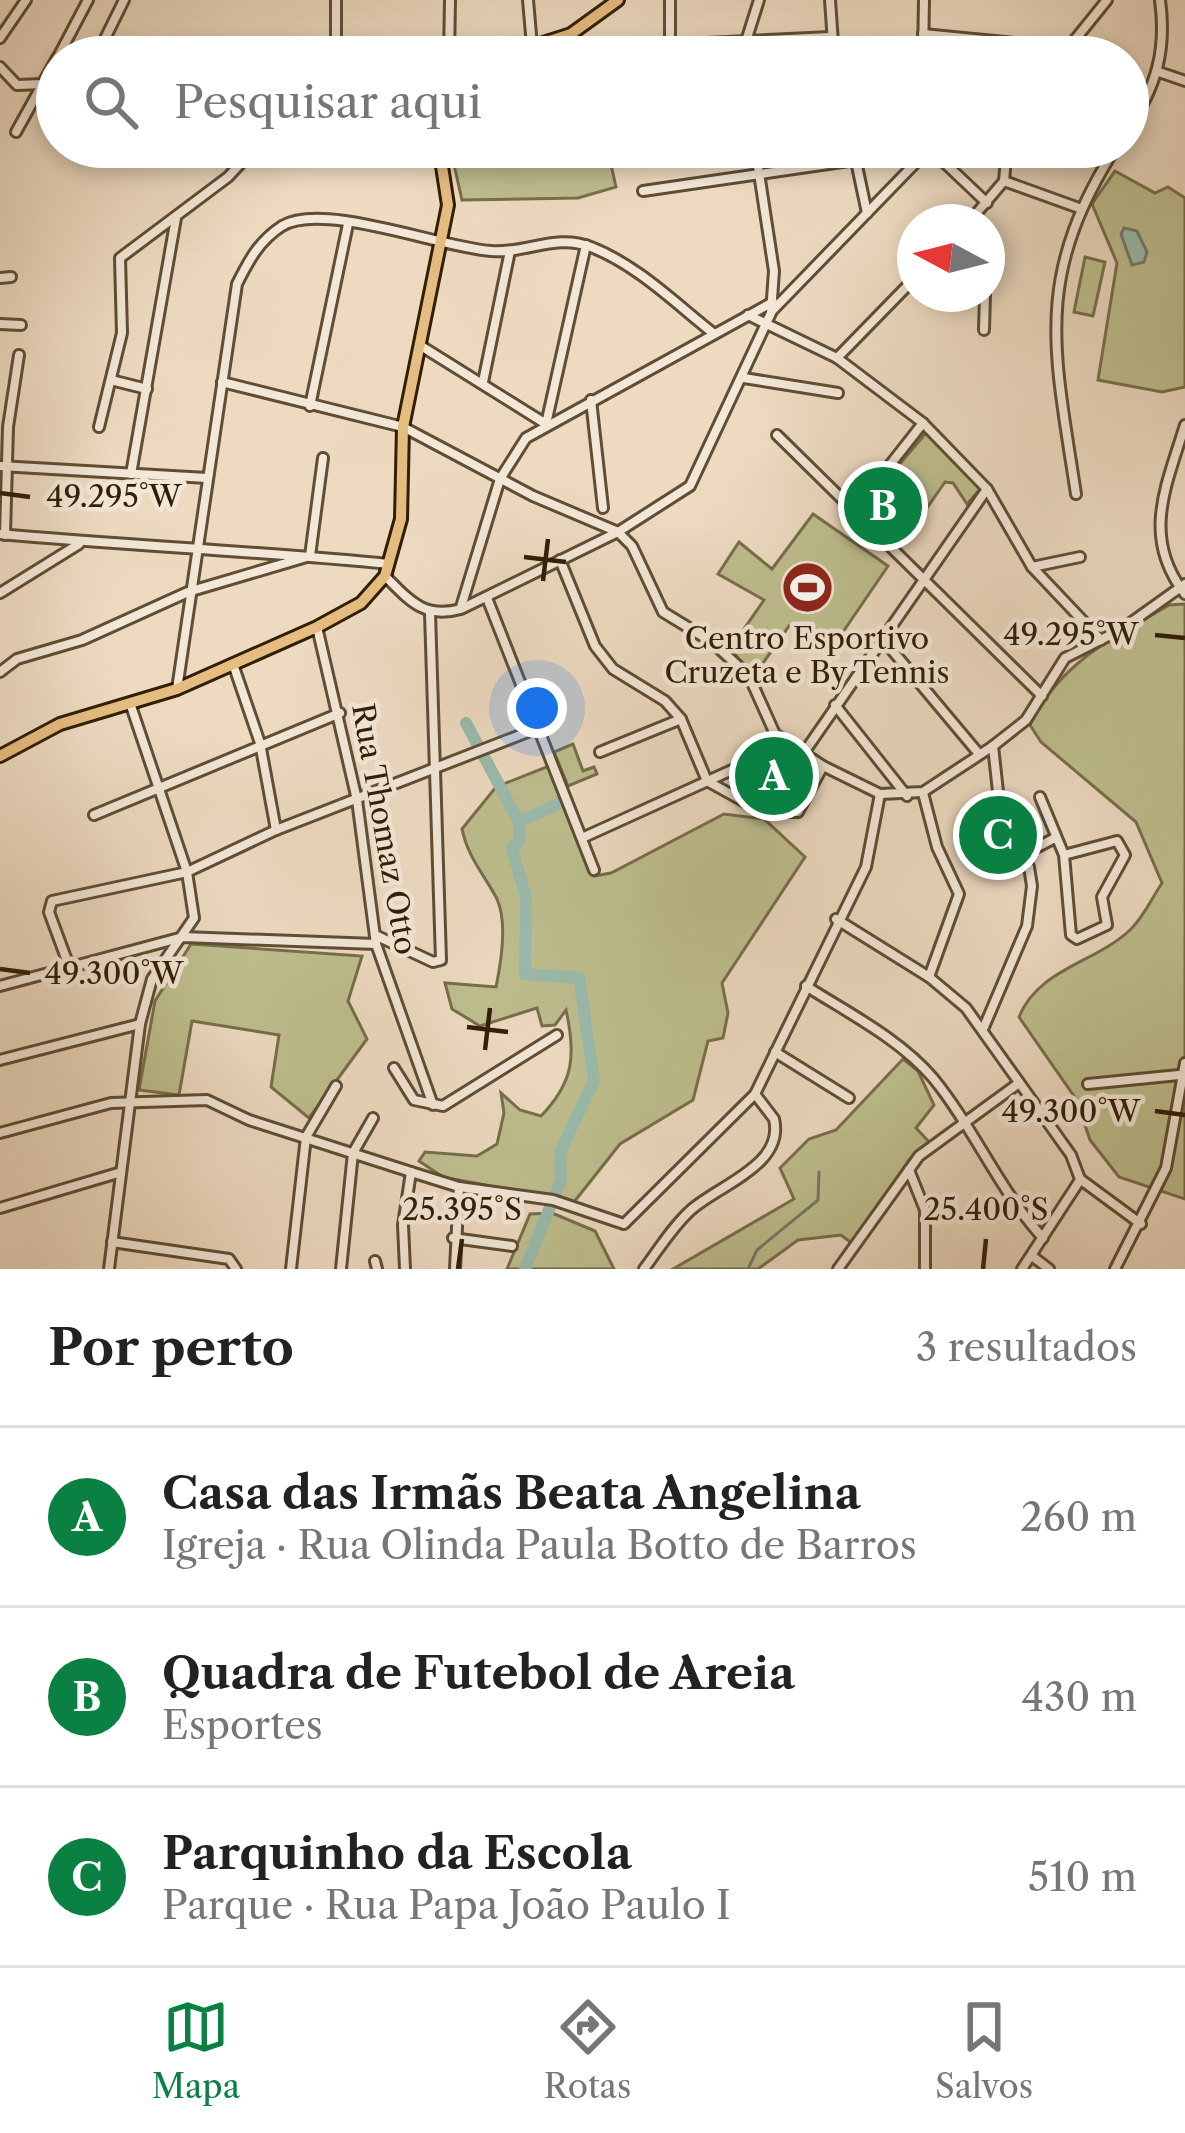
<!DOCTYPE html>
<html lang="pt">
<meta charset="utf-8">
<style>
:root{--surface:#fff;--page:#f2f2f2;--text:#222;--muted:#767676;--line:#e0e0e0;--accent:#0b8043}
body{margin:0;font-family:"Libre Caslon Text",serif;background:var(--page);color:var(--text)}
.compass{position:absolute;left:897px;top:204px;width:108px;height:108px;border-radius:50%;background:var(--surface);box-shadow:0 6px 18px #0003;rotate:277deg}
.you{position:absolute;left:537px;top:708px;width:42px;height:42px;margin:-30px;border:9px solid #fff;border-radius:50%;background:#1a73e8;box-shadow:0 0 0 18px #1a73e833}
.badge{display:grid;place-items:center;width:78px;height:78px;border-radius:50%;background:var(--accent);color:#fff;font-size:39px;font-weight:700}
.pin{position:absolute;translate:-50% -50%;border:6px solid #fff;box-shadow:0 3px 12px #0006}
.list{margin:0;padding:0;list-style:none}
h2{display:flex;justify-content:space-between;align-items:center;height:156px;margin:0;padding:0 48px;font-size:51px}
h2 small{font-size:39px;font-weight:400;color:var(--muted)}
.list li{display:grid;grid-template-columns:78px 1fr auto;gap:36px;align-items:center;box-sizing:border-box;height:180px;padding:0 48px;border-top:3px solid var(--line)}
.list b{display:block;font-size:45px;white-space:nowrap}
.list p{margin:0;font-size:39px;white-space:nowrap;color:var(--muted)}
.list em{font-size:39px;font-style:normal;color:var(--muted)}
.icon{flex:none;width:66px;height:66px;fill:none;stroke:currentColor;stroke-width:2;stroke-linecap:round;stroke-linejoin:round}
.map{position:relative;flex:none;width:1185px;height:1269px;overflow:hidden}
.search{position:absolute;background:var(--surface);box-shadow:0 6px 18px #0003;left:36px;right:36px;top:36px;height:132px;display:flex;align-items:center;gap:30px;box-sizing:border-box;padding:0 42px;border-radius:66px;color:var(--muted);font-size:45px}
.sheet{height:696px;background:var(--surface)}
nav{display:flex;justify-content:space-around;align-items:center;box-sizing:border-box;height:168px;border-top:3px solid var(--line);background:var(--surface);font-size:33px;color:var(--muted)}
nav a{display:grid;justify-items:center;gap:6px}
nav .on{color:var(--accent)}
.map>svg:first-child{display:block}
.green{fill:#bebe8e;stroke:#776e4a;stroke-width:3}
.water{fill:#9abbad;stroke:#707c6a;stroke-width:3}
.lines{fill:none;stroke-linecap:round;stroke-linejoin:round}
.stream{stroke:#707c6a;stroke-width:3}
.river{stroke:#9abbad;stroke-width:12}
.minor-casing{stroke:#5f4d34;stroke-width:14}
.major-casing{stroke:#301e05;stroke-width:16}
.minor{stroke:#f3e7d7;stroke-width:8}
.major{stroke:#e6bd80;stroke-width:10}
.ticks{fill:none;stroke:#301e05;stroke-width:4.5}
.labels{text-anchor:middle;stroke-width:9;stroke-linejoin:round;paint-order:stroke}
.poi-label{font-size:30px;fill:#301e05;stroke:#f3e7d7}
.street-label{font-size:30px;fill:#301e05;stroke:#f3e7d7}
.ticks-label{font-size:30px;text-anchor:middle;fill:#301e05;stroke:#f3e7d7;stroke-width:9;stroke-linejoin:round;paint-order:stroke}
</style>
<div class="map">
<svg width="1185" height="1269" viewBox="0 0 1185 1269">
<rect width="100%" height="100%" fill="#eddac1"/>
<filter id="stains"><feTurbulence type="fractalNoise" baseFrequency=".00167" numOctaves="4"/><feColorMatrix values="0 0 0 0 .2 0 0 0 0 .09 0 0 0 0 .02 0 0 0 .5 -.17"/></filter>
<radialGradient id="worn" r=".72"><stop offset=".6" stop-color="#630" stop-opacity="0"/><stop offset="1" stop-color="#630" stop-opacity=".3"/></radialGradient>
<g class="green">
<path d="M450,147H607L616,187L578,198L462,200Z"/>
<path d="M1115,171L1155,193L1168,187L1185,198V387L1162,392L1098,380L1117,263L1092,204Z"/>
<path d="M1085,257L1105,262L1093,316L1074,312Z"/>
<path d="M926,433L982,487L967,504L953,483L945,482L897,551L860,511Z"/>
<path d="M813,514L888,566L832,648L789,626L754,676L730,649L764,600L718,574L739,542L772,569Z"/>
<path d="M1185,604V1199L1119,1177L1090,1140L1076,1099L1019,1017C1038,969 1095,963 1130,930C1143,918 1152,898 1162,883L1136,822L1041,742L1030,725C1060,662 1112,639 1169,605Z"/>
<path d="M573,744L583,771L594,767L597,774L568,786L554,752Z"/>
<path d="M549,766L594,876L611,873L724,814L764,819L805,857L722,983L728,1013L723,1038L708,1041L693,1100L620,1144L574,1202L443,1177L419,1161L425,1152L477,1156L497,1144L504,1113L501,1093L520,1110L541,1116C574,1082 576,1055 566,1010L555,1025L542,1026L537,1008L480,1026L452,1009L445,983L496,987C501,963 508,923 497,899C484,874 468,858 462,829L496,787Z"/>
<path d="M191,944L362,956L348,1001L367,1039L309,1118L271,1087L279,1035L192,1021L179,1095L139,1090L155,1001Z"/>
<path d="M903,1059L918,1071L934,1105L916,1128L929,1142L909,1160L853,1244L841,1235L798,1240L758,1269H673L794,1199L780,1168L809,1139L836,1130Z"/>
<path d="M552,1213L595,1231L614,1269H507L530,1214Z"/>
</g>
<path class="water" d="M1124,228L1137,231L1147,252L1144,262L1132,265L1121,234Z"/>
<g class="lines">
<path class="stream" d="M748,1269L757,1250L818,1200L819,1172"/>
<g class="river">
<path d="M466,723L519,822L520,839L512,849L526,897L525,974L579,978L594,1080L560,1153L561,1180L525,1269"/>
<path d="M519,822L567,800"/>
</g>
<defs>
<g id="minor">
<path d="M528,0L532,46"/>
<path d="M670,0V57"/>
<path d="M830,0L834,57"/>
<path d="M923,34L1068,48"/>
<path d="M0,38L26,0"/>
<path d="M58,57L88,0"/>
<path d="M96,57L124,0"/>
<path d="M336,57V0"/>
<path d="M449,57L450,0"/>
<path d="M681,57L706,43L830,37"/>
<path d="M741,57L759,0"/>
<path d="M923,57L924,0"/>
<path d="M1061,57L1107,0"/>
<path d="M0,67L17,85L43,84"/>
<path d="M1159,72L1185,81"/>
<path d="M1128,129C1156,87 1167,51 1160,0"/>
<path d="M16,132L57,58"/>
<path d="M853,147L867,213"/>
<path d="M931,150L987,203"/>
<path d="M1004,181L1079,208"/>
<path d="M643,191L856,160"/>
<path d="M969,222L1004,181L1007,147"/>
<path d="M0,278L11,277"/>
<path d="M772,311L931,147"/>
<path d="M748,315L837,358L923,423L987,489L1032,567L1101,640"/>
<path d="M0,324L21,325"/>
<path d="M984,330L985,294"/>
<path d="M421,346L546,424L586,245"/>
<path d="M837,358L915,278"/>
<path d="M744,378L838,393"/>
<path d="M115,381L147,389"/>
<path d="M222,382L403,427L533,496L618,532L632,546L663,612L712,642L749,676L775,734L823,766L880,794L923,792L993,746L1026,720L1065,658L1122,629L1185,584"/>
<path d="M483,382L510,251"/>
<path d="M591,400L603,508"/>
<path d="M310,406L348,224"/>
<path d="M1185,425C1166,487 1141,537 1185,594"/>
<path d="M99,427L122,333L120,258L228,177L256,147"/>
<path d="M777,435L1042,696"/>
<path d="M0,466L207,478"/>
<path d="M131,474L176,218"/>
<path d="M1076,494C1054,349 1033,278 1116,147"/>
<path d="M853,512L923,423"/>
<path d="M0,534C130,546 259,551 389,564"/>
<path d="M5,535L8,427L19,355"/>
<path d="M560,560L595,646L613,669L665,701L681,719L707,781L763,812H798L823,766"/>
<path d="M1032,567L1080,557"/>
<path d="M385,576C410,601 424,619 461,609L618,532L690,486L771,313L774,271L755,147"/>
<path d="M0,593L79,544"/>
<path d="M487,598L594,870"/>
<path d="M461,607L500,479L526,438L773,302"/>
<path d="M317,627L357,800L376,944L433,1105"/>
<path d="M881,637L979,754"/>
<path d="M233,664L260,743L276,830"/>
<path d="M0,672L17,659L82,640L188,592L310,556L323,458"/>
<path d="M177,689L237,284C249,260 259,241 282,226C323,201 442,248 491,251C527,254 555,233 591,247C637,265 675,303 713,333"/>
<path d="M835,705L907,796"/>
<path d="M600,752L681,719"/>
<path d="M803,754L987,489"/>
<path d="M923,793L937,847L959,894L929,977"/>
<path d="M1040,797L1064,855L1071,935L1077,939L1107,925L1102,897L1125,855L1117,841L1064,855"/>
<path d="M94,815L340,713"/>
<path d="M582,838L787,745"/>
<path d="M1022,855L1055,838"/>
<path d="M836,919L929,977L966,1008L1071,1155L1080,1179L1141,1224"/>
<path d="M375,935L433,962L441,960L430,613"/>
<path d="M69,966L49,912L52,901L187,872L276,830L538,728"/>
<path d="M0,986L183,937L376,944"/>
<path d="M806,986C848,1013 900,1039 933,1078C974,1128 999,1190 1043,1238"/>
<path d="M984,1027L1027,926L1032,886L1029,867L1000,810L993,746"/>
<path d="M775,1052L849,1098"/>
<path d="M0,1060L140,1024"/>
<path d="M394,1068L414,1100L443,1106L557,1035"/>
<path d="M1088,1084L1179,1075"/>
<path d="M0,1133L111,1103L207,1100L249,1120L411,1172L459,1187L553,1200L624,1224L755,1094L866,867L880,794"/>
<path d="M909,1170L925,1210V1269"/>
<path d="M0,1208L118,1173"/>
<path d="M453,1238L512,1246"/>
<path d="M112,1242L229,1259L236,1269"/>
<path d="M1032,1256L1049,1269"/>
<path d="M375,1261L377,1269"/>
<path d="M109,1269L140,1024L152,979L194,918L187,872L130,703"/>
<path d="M291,1269L306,1137L336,1086"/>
<path d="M341,1269L353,1153L373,1118"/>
<path d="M405,1269L403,1225L411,1172"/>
<path d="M455,1269L459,1187"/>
<path d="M644,1269C659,1249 673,1226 691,1210C719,1185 785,1165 774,1119L755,1094"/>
<path d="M838,1269L919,1156L1019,1083"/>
<path d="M1022,1269L1080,1180"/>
<path d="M1115,1269L1166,1168L1185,1063"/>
</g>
<g id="major">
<path d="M499,57L571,34L618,0"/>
<path d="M0,756L60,724L177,689L317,627L361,603L385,576L401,519L403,427L448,205L439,147"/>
</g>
</defs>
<use href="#minor" class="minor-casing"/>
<use href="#major" class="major-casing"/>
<use href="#minor" class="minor"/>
<use href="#major" class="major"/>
</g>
<path class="ticks" d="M0,493L30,497M524,557L566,562M543,581L548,539M1155,635L1185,638M0,969L30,973M467,1027L508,1032M485,1050L490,1008M1155,1111L1185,1115M458,1269L462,1239M983,1269L986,1239"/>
<defs>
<symbol id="stadium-disc" viewBox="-11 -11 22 22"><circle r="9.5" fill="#8f2418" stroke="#f3e7d7"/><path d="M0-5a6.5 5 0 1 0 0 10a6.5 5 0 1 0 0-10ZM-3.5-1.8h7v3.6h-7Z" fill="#fff"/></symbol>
</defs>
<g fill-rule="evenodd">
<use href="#stadium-disc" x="778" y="558" width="59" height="59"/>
</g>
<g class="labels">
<g class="poi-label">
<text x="807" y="649">Centro Esportivo<tspan x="807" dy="34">Cruzeta e By Tennis</tspan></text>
</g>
<g class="street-label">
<text transform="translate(384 829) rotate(80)" y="10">Rua Thomaz Otto</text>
</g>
</g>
<g class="ticks-label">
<text x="114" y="507">49.295°W</text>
<text x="1071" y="645">49.295°W</text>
<text x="114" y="984">49.300°W</text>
<text x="1071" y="1122">49.300°W</text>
<text x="462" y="1220">25.395°S</text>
<text x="986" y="1220">25.400°S</text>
</g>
<rect width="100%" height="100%" filter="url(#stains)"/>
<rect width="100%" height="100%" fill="url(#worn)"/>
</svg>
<svg class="compass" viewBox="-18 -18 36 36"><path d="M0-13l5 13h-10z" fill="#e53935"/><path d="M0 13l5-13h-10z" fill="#767676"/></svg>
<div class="you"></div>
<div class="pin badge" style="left:774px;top:776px">A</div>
<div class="pin badge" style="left:883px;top:506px">B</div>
<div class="pin badge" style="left:998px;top:835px">C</div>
<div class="search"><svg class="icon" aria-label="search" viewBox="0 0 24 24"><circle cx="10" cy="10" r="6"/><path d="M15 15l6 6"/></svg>Pesquisar aqui</div>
</div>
<section class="sheet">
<h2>Por perto<small>3 resultados</small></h2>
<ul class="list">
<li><span class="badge">A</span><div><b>Casa das Irmãs Beata Angelina</b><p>Igreja · Rua Olinda Paula Botto de Barros</p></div><em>260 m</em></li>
<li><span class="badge">B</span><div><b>Quadra de Futebol de Areia</b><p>Esportes</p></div><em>430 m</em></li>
<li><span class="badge">C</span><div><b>Parquinho da Escola</b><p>Parque · Rua Papa João Paulo I</p></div><em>510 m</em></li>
</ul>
</section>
<nav>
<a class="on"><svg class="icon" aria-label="map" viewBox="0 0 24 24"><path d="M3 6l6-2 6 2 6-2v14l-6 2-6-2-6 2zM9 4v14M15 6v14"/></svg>Mapa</a>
<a><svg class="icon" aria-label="directions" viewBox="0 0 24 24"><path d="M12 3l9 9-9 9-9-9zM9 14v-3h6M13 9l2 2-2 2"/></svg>Rotas</a>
<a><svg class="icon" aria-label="saved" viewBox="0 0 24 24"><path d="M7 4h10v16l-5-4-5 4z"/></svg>Salvos</a>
</nav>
